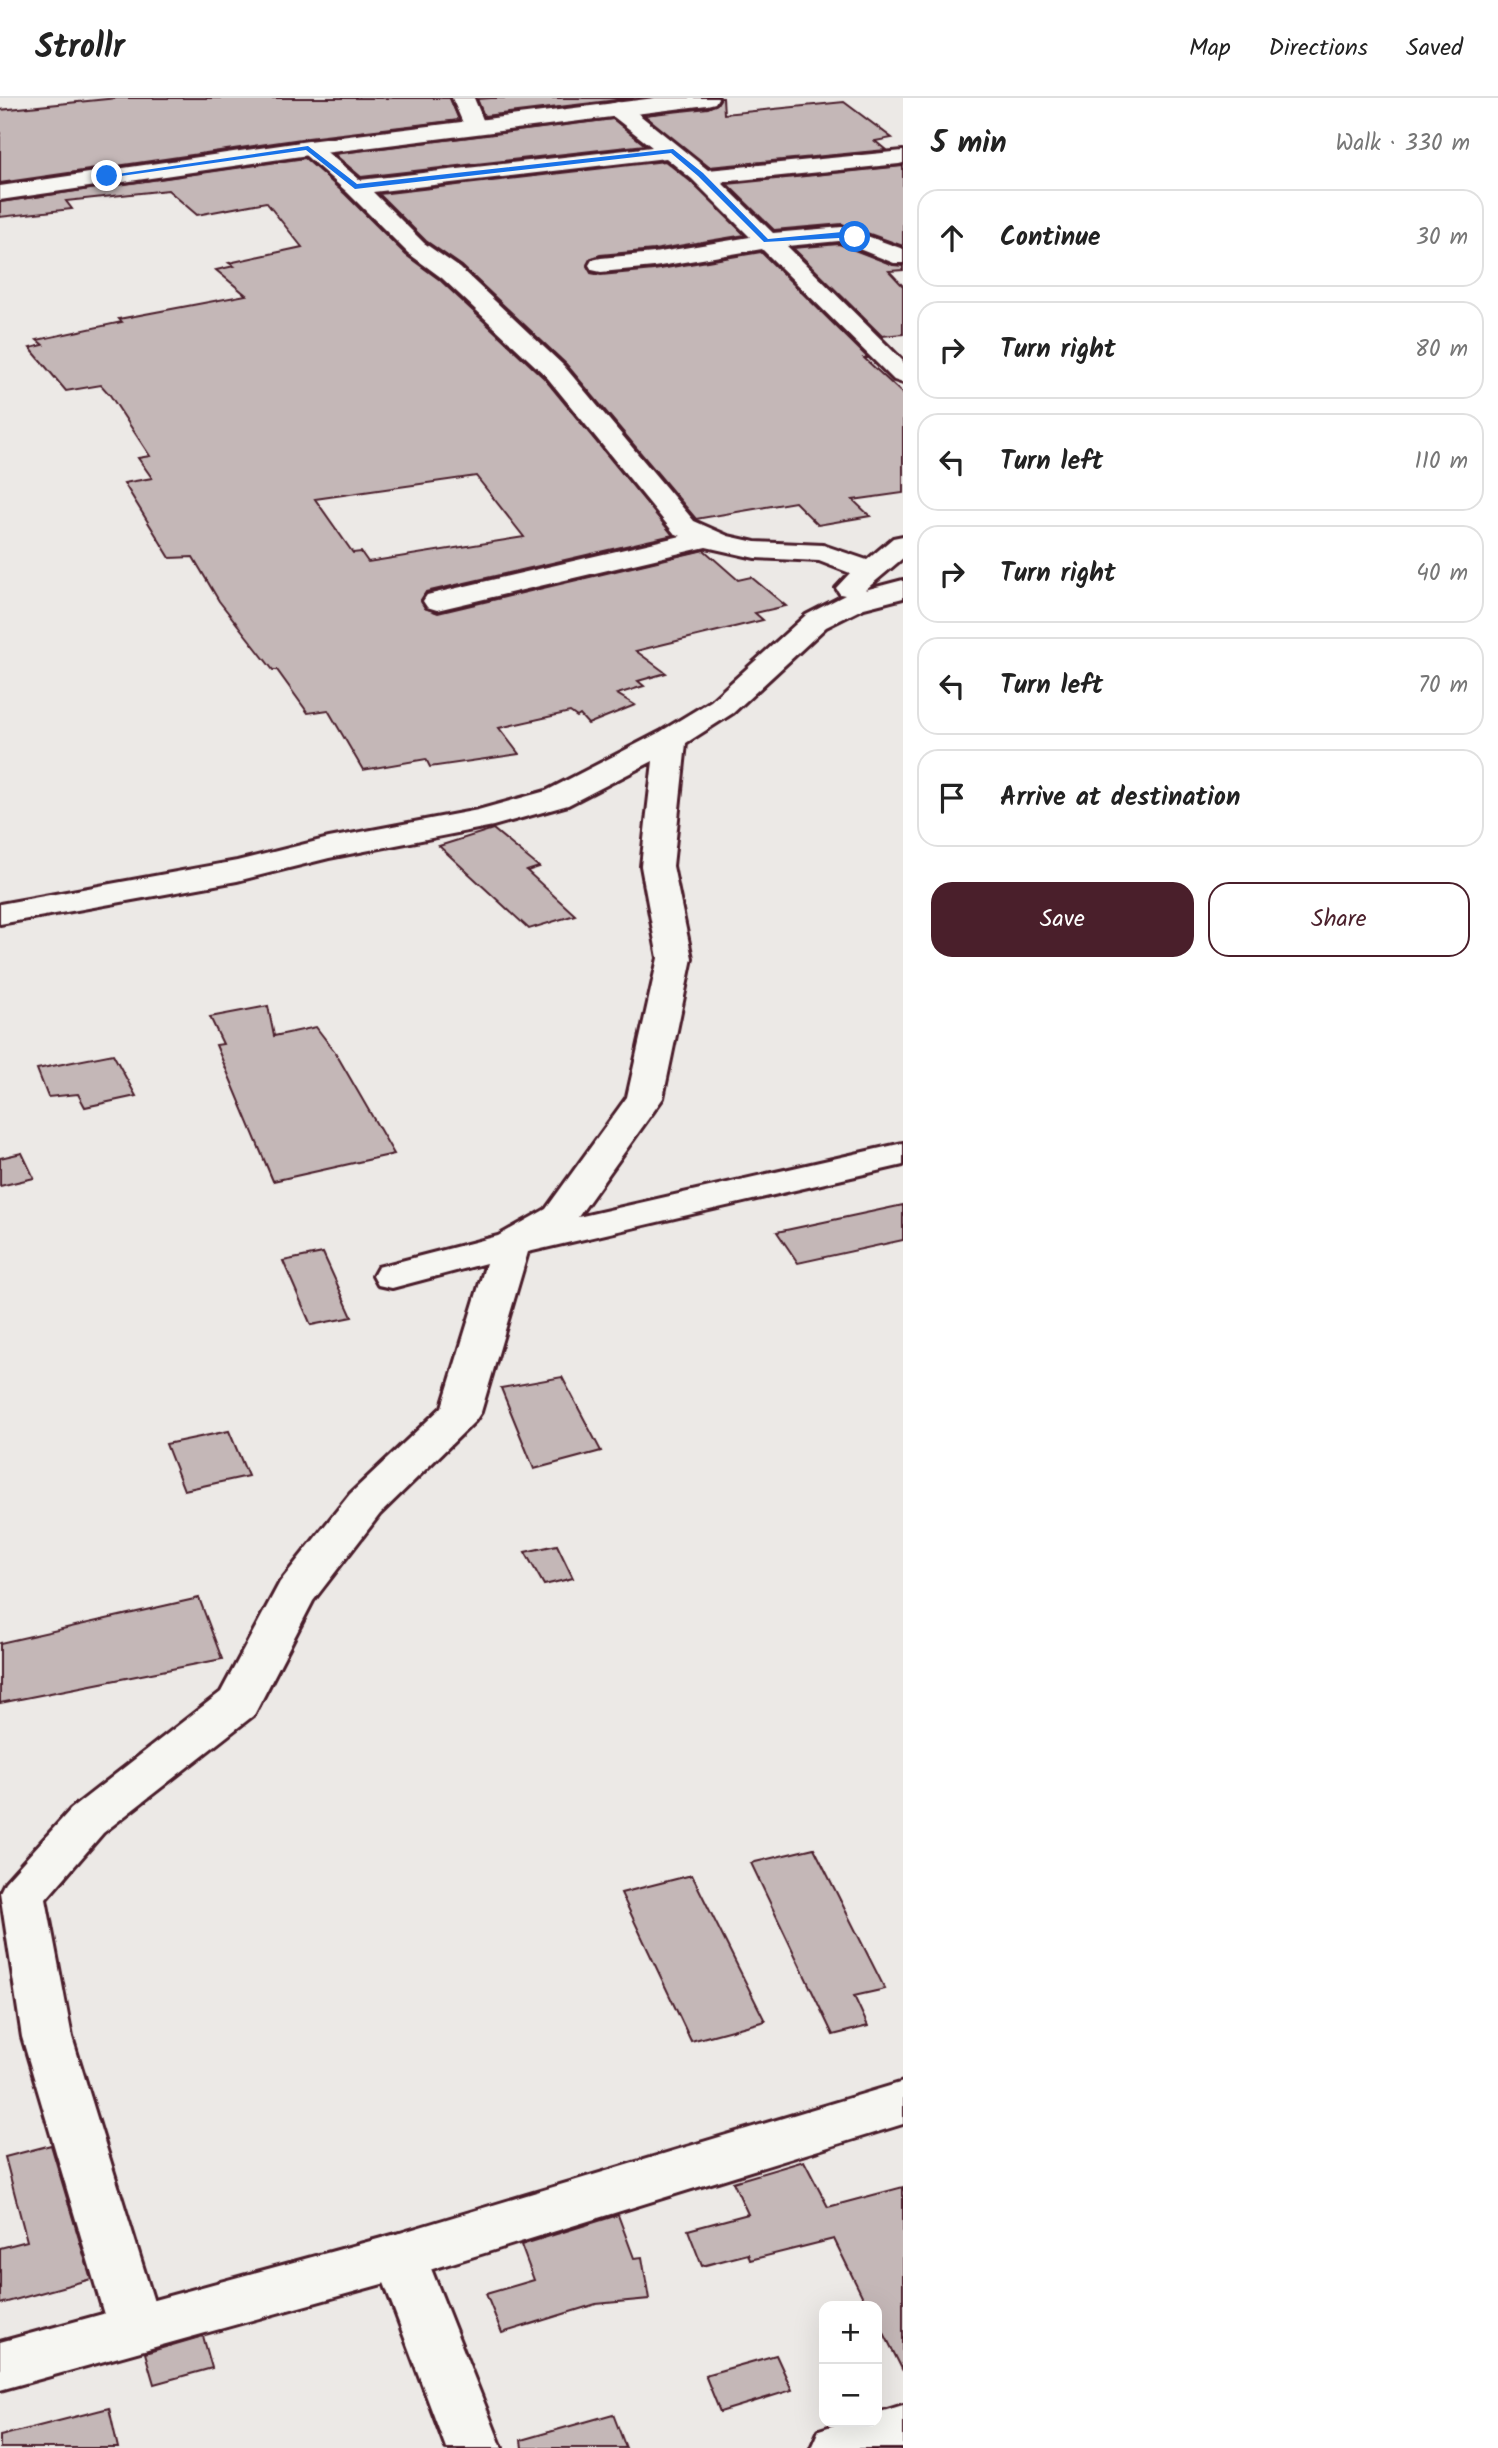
<!DOCTYPE html>
<meta charset="utf-8">
<style>
:root{--surface:#fff;--page:#f2f2f2;--text:#222;--muted:#767676;--line:#e0e0e0;--accent:#4a1f2b}
body{margin:0;font-family:Kalam,sans-serif;background:var(--page);color:var(--text)}
.controls{position:absolute;right:21px;bottom:21px;display:grid;overflow:hidden;border-radius:14px;box-shadow:0 7px 28px #0002}
.controls button{width:63px;height:63px;display:grid;place-items:center;padding:0;border:0;border-bottom:2px solid var(--line);background:var(--surface);color:var(--text);font:35px sans-serif}
.stop{position:absolute;width:21px;height:21px;margin:-16px;border:5px solid #1a73e8;border-radius:50%;background:#fff}
.stop.end{background:#1a73e8;border-color:#fff;box-shadow:0 2px 7px #0008}
.list{margin:0;padding:0;list-style:none}
h2{display:flex;justify-content:space-between;align-items:center;height:91px;margin:0;padding:0 28px;font-size:30px}
h2 small{font-size:23px;font-weight:400;color:var(--muted)}
.list li{display:grid;grid-template-columns:46px 1fr auto;gap:21px;align-items:center;box-sizing:border-box;height:98px;margin:0 14px 14px;padding:0 14px;border:2px solid var(--line);border-radius:21px}
.list b{display:block;font-size:26px;white-space:nowrap}
.list em{font-size:23px;font-style:normal;color:var(--muted)}
.actions{display:flex;gap:14px;padding:21px 28px}
.actions a{flex:1;padding:16px 0;border:2px solid var(--accent);border-radius:21px;text-align:center;font-size:24px;color:var(--accent)}
.actions .main{background:var(--accent);color:#fff}
.icon{flex:none;width:38px;height:38px;fill:none;stroke:currentColor;stroke-width:2;stroke-linecap:round;stroke-linejoin:round}
.map{position:relative;flex:none;width:903px;height:2350px;overflow:hidden}
header{display:flex;align-items:center;gap:42px;box-sizing:border-box;height:98px;padding:0 35px;background:var(--surface);border-bottom:2px solid var(--line)}
header strong{font-size:33px}
nav{display:flex;gap:38px;margin-inline-start:auto;font-size:24px}
main{display:flex}
aside{flex:1;background:var(--surface)}
.map>svg:first-child{display:block}
.building{fill:#c4b7b7;stroke:#4a1f2b;stroke-width:2;fill-rule:evenodd}
.lines{fill:none;stroke-linecap:round;stroke-linejoin:round}
.street-casing{stroke:#4a1f2b;stroke-width:6}
.secondary-casing{stroke:#4a1f2b;stroke-width:6}
.street{fill:#f6f6f2;fill-rule:evenodd}
.secondary{fill:#f6f6f2;fill-rule:evenodd}
.route{fill:#1a73e8}
</style>
<header>
<strong>Strollr</strong>
<nav><a>Map</a><a>Directions</a><a>Saved</a></nav>
</header>
<main>
<div class="map">
<svg width="903" height="2350" viewBox="0 0 903 2350">
<rect width="100%" height="100%" fill="#ece9e6"/>
<filter id="ink" filterUnits="userSpaceOnUse"><feTurbulence type="fractalNoise" baseFrequency=".0143" numOctaves="2"/><feDisplacementMap in="SourceGraphic" scale="14" xChannelSelector="R" yChannelSelector="G"/><feConvolveMatrix kernelMatrix="1 2 1 2 8 2 1 2 1" color-interpolation-filters="sRGB"/></filter>
<g filter="url(#ink)">
<g class="building">
<path d="M117,0H450L459,22L308,40L0,85V12Z"/>
<path d="M491,0H634L484,18L477,1Z"/>
<path d="M721,0H723L724,16L844,4L892,40L875,43L886,52L709,69L644,17L708,10L717,6Z"/>
<path d="M613,21L645,47L361,79L334,56Z"/>
<path d="M305,60L345,96L406,157L440,182L544,280L673,437L426,494L421,502L425,510L438,515L704,452L738,482L751,479L786,508L755,515L763,522L636,553L666,575L638,583L644,588L617,596L635,607L588,626L580,617L577,619L570,614L499,630L519,656L430,669L426,661L363,672L328,612L308,615L277,572H273L219,503L193,459L170,460L124,385L152,380L138,360L150,358L110,297L101,287L66,293L30,250L43,247L37,242L122,224L119,221L246,197L216,172L234,168L229,165L302,149L266,104L197,117L168,92L66,103L72,111L0,119V104ZM476,378L524,439L368,464L361,454L353,455L315,401Z"/>
<path d="M665,63L690,83L745,137L654,152L600,157L590,161L587,168L591,175L601,177L654,172L761,154L868,260H864L903,296V395L853,402L870,418L818,427L795,404L696,421L566,266L462,168L426,143L379,96Z"/>
<path d="M903,68V148L842,126L774,132L727,86Z"/>
<path d="M839,146L893,167L903,168V172L889,173L903,188V236L882,238L793,150Z"/>
<path d="M493,731L539,769L527,773L575,817L529,831L439,748Z"/>
<path d="M268,908L274,938L316,929L335,954L394,1056L273,1083L216,947L223,946L210,919Z"/>
<path d="M113,956L136,998L85,1009L78,996L48,999L37,971Z"/>
<path d="M22,1055L34,1080L0,1088V1060Z"/>
<path d="M903,1107V1142L798,1165L777,1134Z"/>
<path d="M323,1155L352,1219L311,1227L283,1163Z"/>
<path d="M562,1279L601,1353L534,1371L501,1290Z"/>
<path d="M229,1333L248,1378L184,1392L166,1346Z"/>
<path d="M557,1447L573,1480L544,1487L525,1454Z"/>
<path d="M199,1500L222,1561L0,1605V1545Z"/>
<path d="M814,1750L885,1891L854,1898L868,1928L833,1937L751,1765Z"/>
<path d="M692,1777L765,1923L691,1943L621,1795Z"/>
<path d="M51,2047L91,2181L0,2206V2150L27,2143L5,2059Z"/>
<path d="M804,2063L828,2109L903,2089V2273L877,2221V2208H867L834,2141L750,2162L748,2156L702,2168L688,2132L748,2116L733,2084Z"/>
<path d="M618,2117L634,2160L642,2159L649,2201L596,2206L502,2235L486,2196L534,2182L521,2147Z"/>
<path d="M203,2238L212,2270L154,2286L145,2255Z"/>
<path d="M776,2257L792,2292L720,2314L705,2277Z"/>
<path d="M109,2310L118,2350H0V2338Z"/>
<path d="M613,2316L626,2350H522L521,2342Z"/>
</g>
<g class="lines">
<defs>
<g id="street">
<path d="M452,0H474L486,29L483,34H467Z"/>
<path d="M618,4L626,6L708,72L903,53V65L899,66L721,84L773,135L842,129L903,151V165H894L839,143L787,148L903,263V285L894,282L762,151L654,169L601,174L592,172L589,167L592,162L601,160L654,155L750,139L692,81L666,60L373,94L424,145L460,170L564,268L694,423L728,438L755,444L823,447L867,462L893,440L903,438V460L865,492L903,482V500L864,510L826,529L733,615L686,645L673,768L692,860L663,1000L578,1119L903,1045V1067L528,1154L481,1314L475,1323L380,1416L313,1503L254,1617L103,1735L46,1801L72,1939L162,2230L154,2247L135,2253L116,2247L108,2230L22,1939L0,1794L5,1784L71,1711L221,1594L280,1484L350,1396L442,1309L486,1165L392,1190L378,1187L373,1178L378,1169L498,1138L546,1111L627,999L658,860L641,768L653,663L568,707L493,728L329,760L237,783L0,826V806L237,763L329,740L478,712L546,693L660,634L711,603L806,517L845,497L840,496L836,490L850,475L819,463L755,460L706,449L437,512L427,509L423,503L427,497L681,438L674,435L546,278L442,180L408,155L347,94L297,50L300,45H316L360,82L652,49L610,16L607,11L610,6Z"/>
<path d="M400,2135L419,2142L426,2158L502,2350H446L374,2158L381,2142Z"/>
<path d="M903,2307V2350H811L819,2332L844,2324H877V2315Z"/>
</g>
<g id="secondary">
<path d="M655,0H718L715,5L707,7L308,57L0,102V88L308,43Z"/>
<path d="M903,1984V2026L400,2181L0,2292V2244L400,2135Z"/>
</g>
</defs>
<use href="#street" class="street-casing"/>
<use href="#secondary" class="secondary-casing"/>
<use href="#street" class="street"/>
<use href="#secondary" class="secondary"/>
</g>
</g>
<path class="route" d="M308,48L357,86L673,51L703,75L768,141L842,134L858,139L764,144L698,78L671,55L355,91L306,52L107,80L104,78Z"/>
</svg>
<div class="controls">
<button>+</button>
<button>−</button>
</div>
<div class="stop" style="left:855px;top:139px"></div>
<div class="stop end" style="left:107px;top:78px"></div>
</div>
<aside>
<h2>5 min<small>Walk · 330 m</small></h2>
<ul class="list">
<li><svg class="icon" aria-label="ahead" viewBox="0 0 24 24"><path d="M12 20V5M6 11l6-6 6 6"/></svg><div><b>Continue</b></div><em>30 m</em></li>
<li><svg class="icon" aria-label="right" viewBox="0 0 24 24"><path d="M7 20v-9h11M14 6l5 5-5 5"/></svg><div><b>Turn right</b></div><em>80 m</em></li>
<li><svg class="icon" aria-label="left" viewBox="0 0 24 24"><path d="M17 20v-9H6M10 6l-5 5 5 5"/></svg><div><b>Turn left</b></div><em>110 m</em></li>
<li><svg class="icon" aria-label="right" viewBox="0 0 24 24"><path d="M7 20v-9h11M14 6l5 5-5 5"/></svg><div><b>Turn right</b></div><em>40 m</em></li>
<li><svg class="icon" aria-label="left" viewBox="0 0 24 24"><path d="M17 20v-9H6M10 6l-5 5 5 5"/></svg><div><b>Turn left</b></div><em>70 m</em></li>
<li><svg class="icon" aria-label="arrive" viewBox="0 0 24 24"><path d="M6 21V4h12l-3 4 3 4H6"/></svg><div><b>Arrive at destination</b></div></li>
</ul>
<div class="actions"><a class="main">Save</a><a>Share</a></div>
</aside>
</main>
